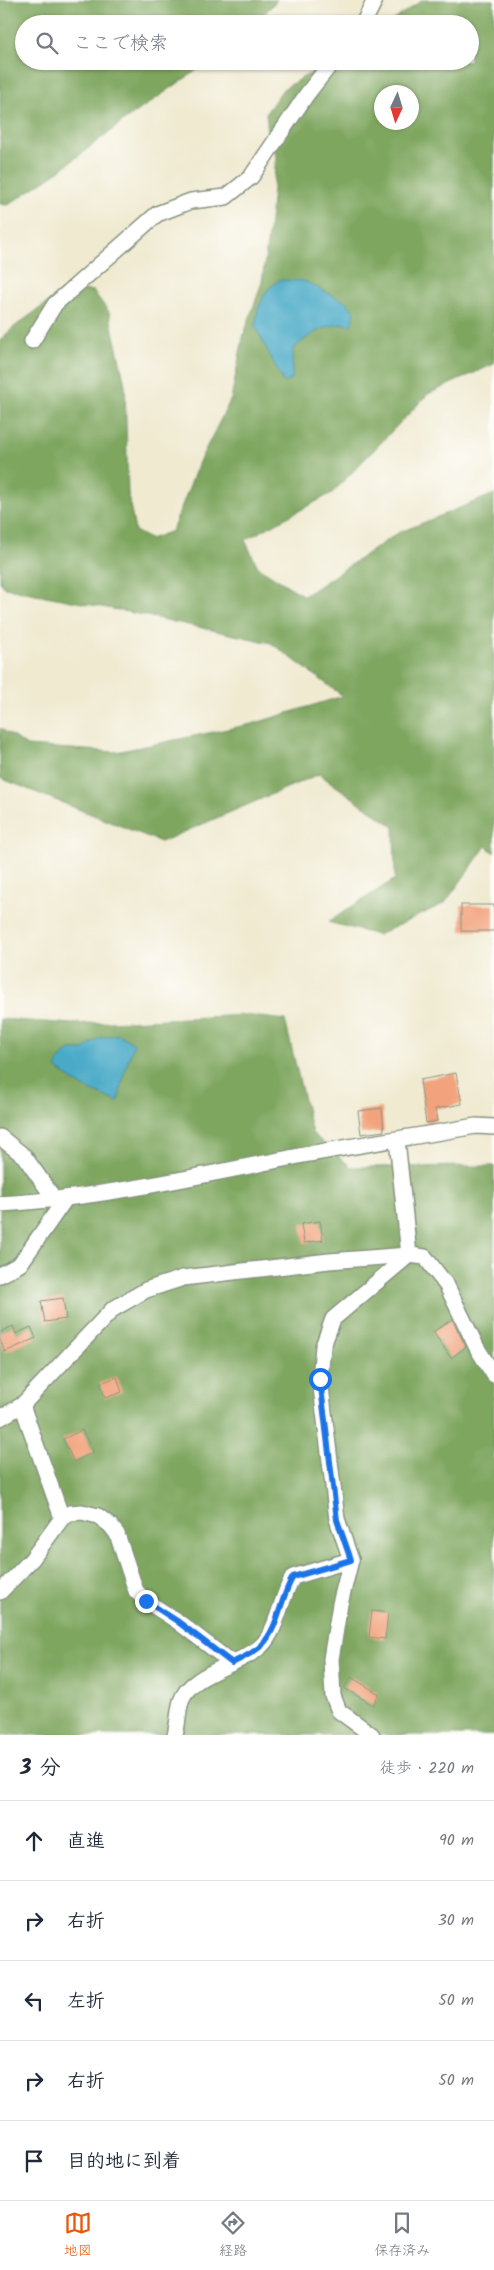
<!DOCTYPE html>
<html lang="ja">
<meta charset="utf-8">
<style>
:root{--surface:#fff;--page:#f2f2f3;--text:#1f2937;--muted:#747a83;--line:#e0e1e3;--accent:#ea580c}
body{margin:0;font-family:Kalam,"Klee One",sans-serif;background:var(--page);color:var(--text)}
.compass{position:absolute;left:374px;top:85px;width:45px;height:45px;border-radius:50%;background:var(--surface);box-shadow:0 1px 4px #0004;rotate:184deg}
.stop{position:absolute;width:15px;height:15px;margin:-11px;border:4px solid #1a73e8;border-radius:50%;background:#fff}
.stop.end{background:#1a73e8;border-color:#fff;box-shadow:0 1px 5px #0008}
.list{margin:0;padding:0;list-style:none}
h2{display:flex;justify-content:space-between;align-items:center;height:65px;margin:0;padding:0 20px;font-size:21px}
h2 small{font-size:16px;font-weight:400;color:var(--muted)}
.list li{display:grid;grid-template-columns:32px 1fr auto;gap:15px;align-items:center;box-sizing:border-box;height:80px;padding:0 20px;border-top:1px solid var(--line)}
.list b{display:block;font-size:19px;white-space:nowrap}
.list em{font-size:16px;font-style:normal;color:var(--muted)}
.icon{flex:none;width:28px;height:28px;fill:none;stroke:currentColor;stroke-width:2;stroke-linecap:round;stroke-linejoin:round}
.map{position:relative;flex:none;width:494px;height:1735px;overflow:hidden}
.search{position:absolute;background:var(--surface);box-shadow:0 1px 4px #0004;left:15px;right:15px;top:15px;height:55px;display:flex;align-items:center;gap:12px;box-sizing:border-box;padding:0 18px;border-radius:28px;color:var(--muted);font-size:19px}
.sheet{height:465px;background:var(--surface)}
nav{display:flex;justify-content:space-around;align-items:center;box-sizing:border-box;height:70px;border-top:1px solid var(--line);background:var(--surface);font-size:14px;color:var(--muted)}
nav a{display:grid;justify-items:center;gap:2px}
nav .on{color:var(--accent)}
.map>svg:first-child{display:block}
.forest{fill:#7ea65e;stroke:#4e7249;fill-rule:evenodd}
.water{fill:#48aac8;stroke:#34747e}
.building{fill:#f2a27b}
.lines{fill:none;stroke-linecap:round;stroke-linejoin:round}
.minor-casing{stroke:#889482;stroke-width:18}
.minor{stroke:#fff;stroke-width:15}
.route{stroke:#1a73e8;stroke-width:6}
</style>
<div class="map">
<svg width="494" height="1735" viewBox="0 0 494 1735">
<rect width="100%" height="100%" fill="#fdfcf7"/>
<filter id="ink" filterUnits="userSpaceOnUse"><feTurbulence type="fractalNoise" baseFrequency=".02" numOctaves="2"/><feDisplacementMap in="SourceGraphic" scale="10" xChannelSelector="R" yChannelSelector="G"/><feConvolveMatrix kernelMatrix="1 2 1 2 8 2 1 2 1" color-interpolation-filters="sRGB"/></filter>
<filter id="wash" filterUnits="userSpaceOnUse"><feTurbulence type="fractalNoise" baseFrequency=".0096" numOctaves="4" result="noise"/><feDisplacementMap in="SourceGraphic" scale="20" xChannelSelector="R" yChannelSelector="G"/><feGaussianBlur stdDeviation="1.12" result="paint"/><feColorMatrix in="noise" values="0 0 0 0 0 0 0 0 0 0 0 0 0 0 0 0 0 1.4 0 .05"/><feComposite in="paint" operator="in"/></filter>
<g filter="url(#wash)">
<rect width="100%" height="100%" fill="#f0ead1"/>
<g class="forest">
<path d="M0,0H277L255,24H24V61H210L122,122L59,171L8,205L0,204Z"/>
<path d="M422,0H494V364L428,394L332,493L245,540L258,567L304,596L398,533L494,494V853L486,846L445,903L378,935L328,922L395,879L394,827L319,774L161,842L0,778V728L27,746L116,752L252,724L343,696L271,643L138,614L5,588L0,582V340L14,327L66,289L93,291L109,312L125,385L128,493L135,531L150,539L172,531L199,462L231,399L243,337L262,282L270,221L276,156L268,132L266,113L283,89L331,61H470V24H388ZM382,92H412V122H382Z"/>
<path d="M244,1015L285,1020L312,1133L351,1167L494,1166V1735H0V1019L73,1024Z"/>
</g>
<g class="water">
<path d="M279,280L304,281L348,303L355,313L351,325C328,321 309,335 293,349L292,379L284,383L255,326L258,309L267,290Z"/>
<path d="M119,1034L134,1044L125,1070L118,1102L79,1085L56,1068L60,1059L70,1050H84L99,1038Z"/>
</g>
<g id="blocks">
<g class="building">
<rect x="461" y="905" width="33" height="26"/>
<path d="M456,1073L462,1104L435,1109L437,1121L426,1123L420,1080Z"/>
<path d="M382,1108L384,1131L361,1134L358,1111Z"/>
<path d="M320,1221L323,1240L304,1243L301,1224Z"/>
<path d="M63,1298L66,1319L45,1322L41,1301Z"/>
<path d="M452,1319L466,1347L451,1358L433,1332Z"/>
<path d="M13,1326L16,1334L31,1327L36,1338L5,1352L0,1340V1332Z"/>
<path d="M117,1377L122,1392L105,1398L100,1383Z"/>
<path d="M82,1430L93,1452L74,1462L63,1439Z"/>
<path d="M372,1611L388,1613L385,1639L369,1637Z"/>
<path d="M351,1677L379,1694L373,1705L344,1688Z"/>
</g>
</g>
</g>
<g filter="url(#ink)">
<use href="#blocks" fill-opacity="0" stroke="#889482" stroke-width="1"/>
<g class="lines">
<defs>
<g id="minor">
<path d="M363,24L375,0"/>
<path d="M32,341L55,304L157,214L191,201L226,197L251,177L307,94L333,61"/>
<path d="M0,1137L24,1156L56,1201"/>
<path d="M397,1140L409,1255"/>
<path d="M0,1204C103,1198 203,1175 304,1155C361,1144 419,1136 476,1126L494,1127"/>
<path d="M0,1275L20,1264L66,1198"/>
<path d="M22,1405L62,1518"/>
<path d="M0,1418L22,1405L113,1309L146,1290L183,1278L329,1261L409,1255L425,1257L447,1286L477,1348L494,1375"/>
<path d="M0,1592L32,1559L62,1518L70,1513L82,1512L98,1516L110,1525L117,1534L136,1591L146,1601L177,1621L232,1663"/>
<path d="M175,1735C178,1724 178,1712 181,1701C190,1673 241,1665 261,1646C278,1630 280,1598 293,1577L351,1560"/>
<path d="M372,1735L339,1711L333,1696L331,1659L340,1604L351,1560L337,1519L320,1379L323,1346L333,1319L409,1255"/>
</g>
</defs>
<use href="#minor" class="minor-casing"/>
<use href="#minor" class="minor"/>
</g>
</g>
<g class="lines" filter="url(#ink)">
<path class="route" d="M146,1601L177,1621L232,1663C242,1658 254,1653 262,1645C279,1627 280,1598 293,1577L351,1560L337,1520L320,1379"/>
</g>
</svg>
<svg class="compass" viewBox="-18 -18 36 36"><path d="M0-13l5 13h-10z" fill="#e53935"/><path d="M0 13l5-13h-10z" fill="#747a83"/></svg>
<div class="stop" style="left:320px;top:1379px"></div>
<div class="stop end" style="left:146px;top:1601px"></div>
<div class="search"><svg class="icon" aria-label="search" viewBox="0 0 24 24"><circle cx="10" cy="10" r="6"/><path d="M15 15l6 6"/></svg>ここで検索</div>
</div>
<section class="sheet">
<h2>3 分<small>徒歩 · 220 m</small></h2>
<ul class="list">
<li><svg class="icon" aria-label="ahead" viewBox="0 0 24 24"><path d="M12 20V5M6 11l6-6 6 6"/></svg><div><b>直進</b></div><em>90 m</em></li>
<li><svg class="icon" aria-label="right" viewBox="0 0 24 24"><path d="M7 20v-9h11M14 6l5 5-5 5"/></svg><div><b>右折</b></div><em>30 m</em></li>
<li><svg class="icon" aria-label="left" viewBox="0 0 24 24"><path d="M17 20v-9H6M10 6l-5 5 5 5"/></svg><div><b>左折</b></div><em>50 m</em></li>
<li><svg class="icon" aria-label="right" viewBox="0 0 24 24"><path d="M7 20v-9h11M14 6l5 5-5 5"/></svg><div><b>右折</b></div><em>50 m</em></li>
<li><svg class="icon" aria-label="arrive" viewBox="0 0 24 24"><path d="M6 21V4h12l-3 4 3 4H6"/></svg><div><b>目的地に到着</b></div></li>
</ul>
</section>
<nav>
<a class="on"><svg class="icon" aria-label="map" viewBox="0 0 24 24"><path d="M3 6l6-2 6 2 6-2v14l-6 2-6-2-6 2zM9 4v14M15 6v14"/></svg>地図</a>
<a><svg class="icon" aria-label="directions" viewBox="0 0 24 24"><path d="M12 3l9 9-9 9-9-9zM9 14v-3h6M13 9l2 2-2 2"/></svg>経路</a>
<a><svg class="icon" aria-label="saved" viewBox="0 0 24 24"><path d="M7 4h10v16l-5-4-5 4z"/></svg>保存済み</a>
</nav>
